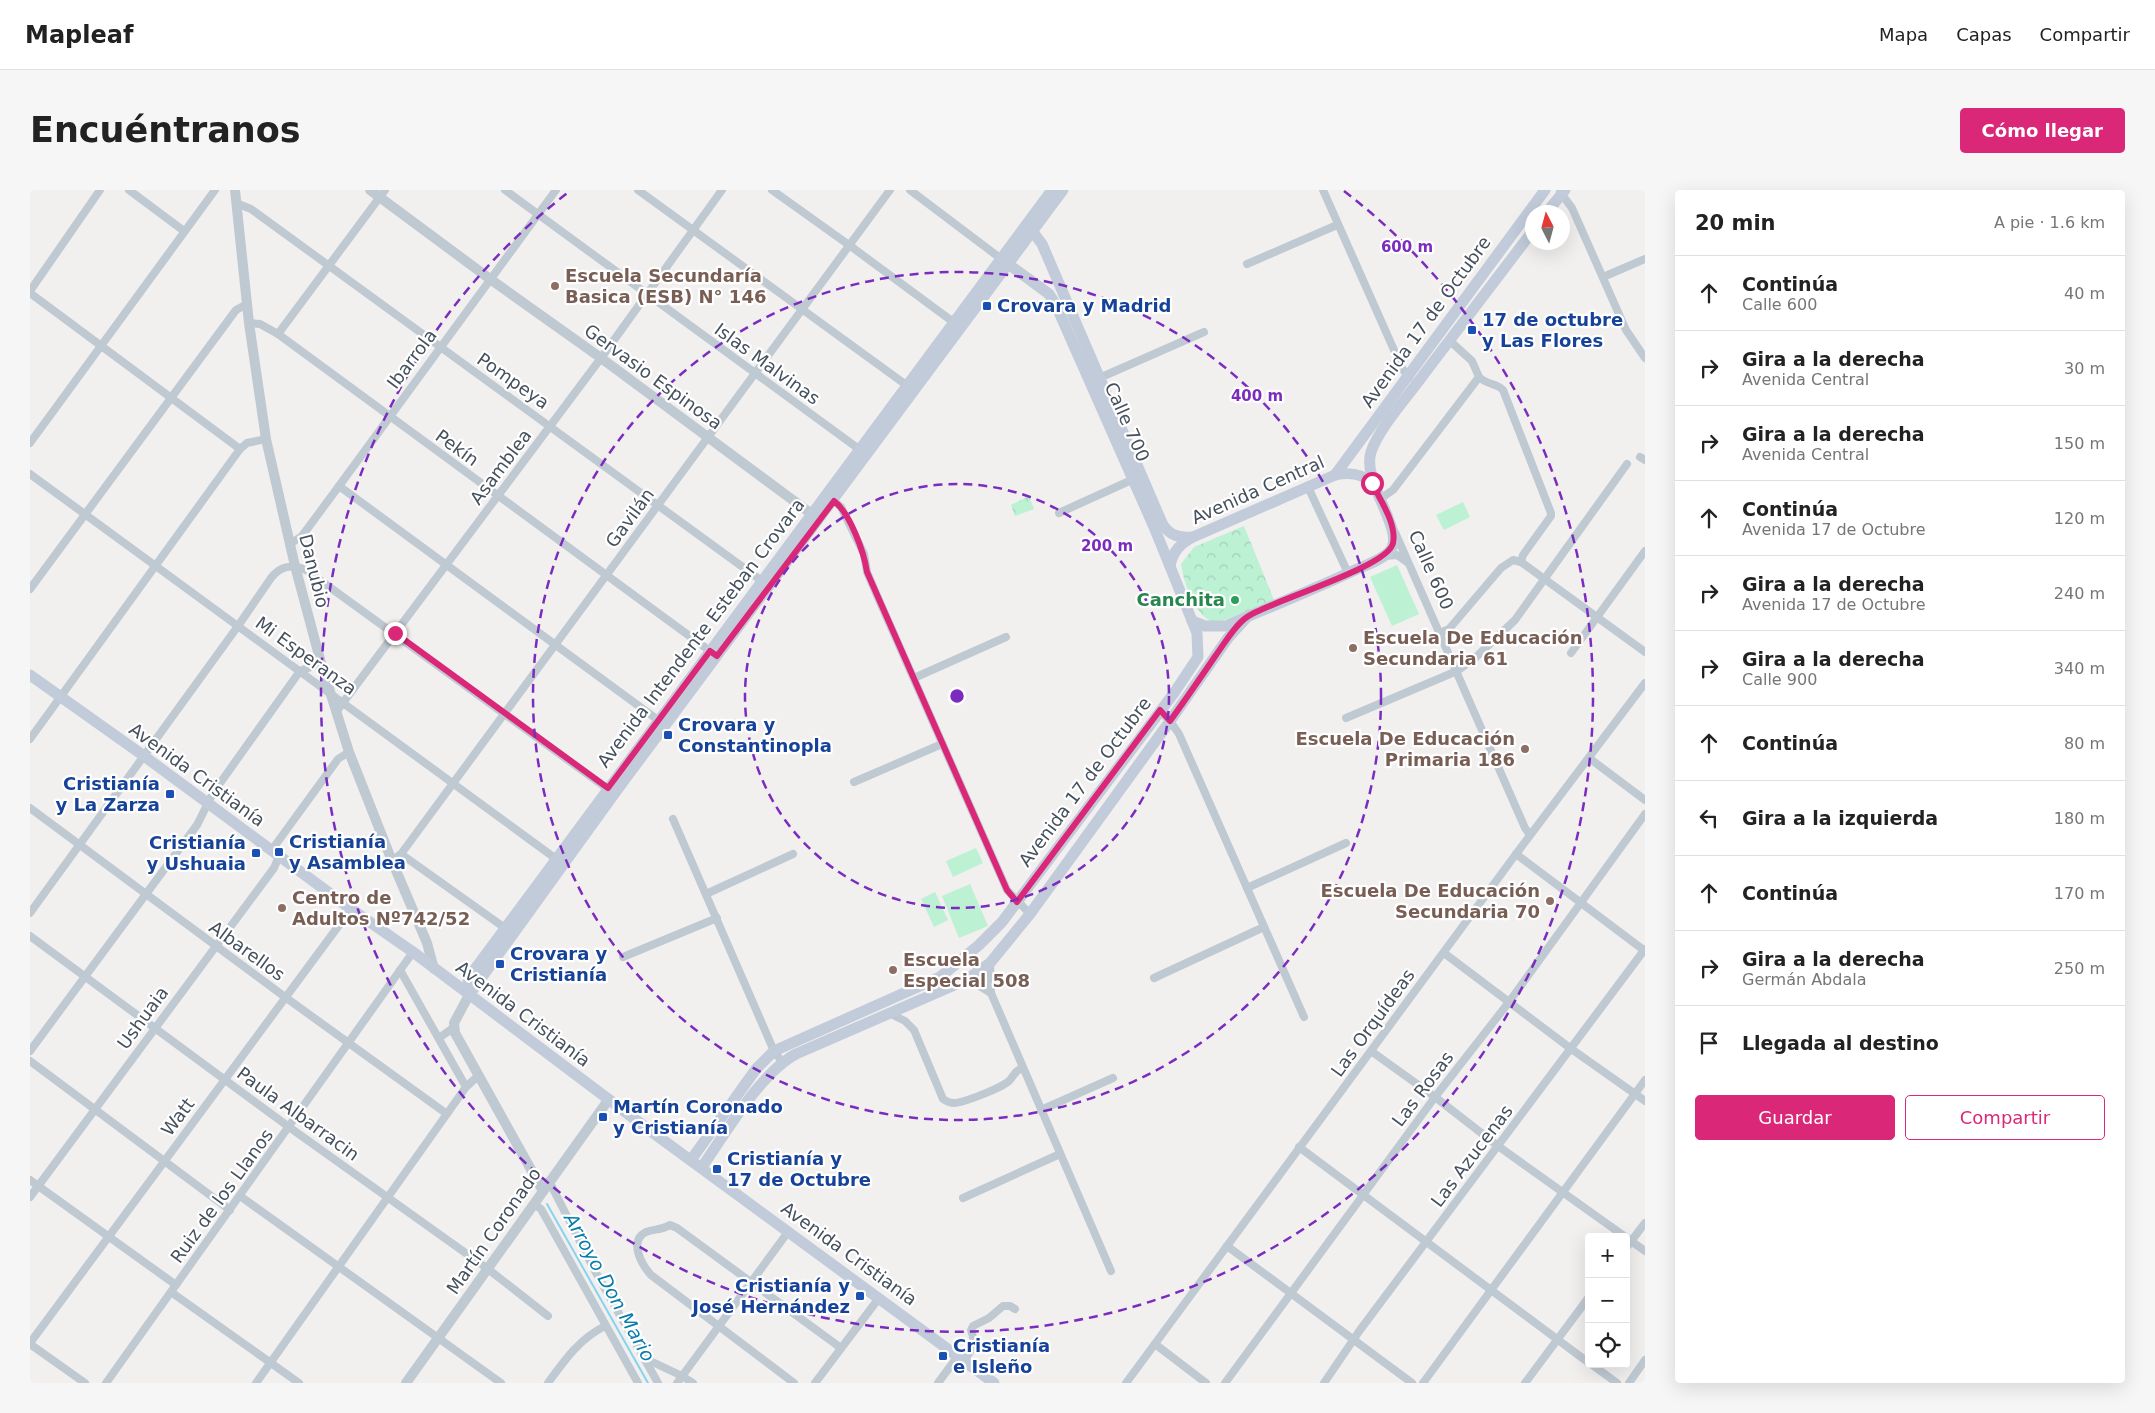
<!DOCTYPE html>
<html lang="es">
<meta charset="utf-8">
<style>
:root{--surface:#fff;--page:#f6f6f6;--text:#222;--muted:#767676;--line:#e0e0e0;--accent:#db2777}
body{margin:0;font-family:"DejaVu Sans",sans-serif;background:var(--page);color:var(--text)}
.controls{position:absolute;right:15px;bottom:15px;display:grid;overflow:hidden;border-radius:5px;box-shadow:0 5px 20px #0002}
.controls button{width:45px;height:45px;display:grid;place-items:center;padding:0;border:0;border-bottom:1px solid var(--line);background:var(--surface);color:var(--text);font:25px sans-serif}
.compass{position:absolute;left:1495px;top:15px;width:45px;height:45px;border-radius:50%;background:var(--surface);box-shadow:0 5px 20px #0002;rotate:354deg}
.stop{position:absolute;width:15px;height:15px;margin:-11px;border:4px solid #db2777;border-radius:50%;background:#fff}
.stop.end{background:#db2777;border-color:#fff;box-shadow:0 1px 5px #0008}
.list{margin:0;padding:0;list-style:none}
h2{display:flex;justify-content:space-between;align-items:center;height:65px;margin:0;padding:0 20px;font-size:21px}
h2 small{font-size:16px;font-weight:400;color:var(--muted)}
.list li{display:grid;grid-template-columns:32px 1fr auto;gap:15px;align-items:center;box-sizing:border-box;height:75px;padding:0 20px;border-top:1px solid var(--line)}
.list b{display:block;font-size:19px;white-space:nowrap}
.list p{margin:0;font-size:16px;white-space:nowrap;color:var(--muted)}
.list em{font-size:16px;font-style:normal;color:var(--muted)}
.actions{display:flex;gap:10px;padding:15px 20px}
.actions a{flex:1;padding:11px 0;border:1px solid var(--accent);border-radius:5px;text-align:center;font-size:18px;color:var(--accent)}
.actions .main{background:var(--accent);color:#fff}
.icon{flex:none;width:28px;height:28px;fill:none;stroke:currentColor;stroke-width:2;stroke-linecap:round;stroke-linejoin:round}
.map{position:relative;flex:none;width:1615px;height:1193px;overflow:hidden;border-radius:5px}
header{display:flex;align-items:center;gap:30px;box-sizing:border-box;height:70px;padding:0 25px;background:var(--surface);border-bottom:1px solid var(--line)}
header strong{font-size:24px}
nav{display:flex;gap:28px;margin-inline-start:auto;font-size:18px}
.intro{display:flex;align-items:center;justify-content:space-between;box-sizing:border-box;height:120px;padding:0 30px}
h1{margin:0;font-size:35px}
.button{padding:12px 22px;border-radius:5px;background:var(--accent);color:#fff;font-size:18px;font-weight:700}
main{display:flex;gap:30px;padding:0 30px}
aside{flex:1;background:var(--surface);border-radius:5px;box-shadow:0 5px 20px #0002}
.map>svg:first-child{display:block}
.park{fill:url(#park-crowns)}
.pitch{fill:#bcf1d4}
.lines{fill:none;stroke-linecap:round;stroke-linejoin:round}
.stream{stroke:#87d4f0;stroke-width:2}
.minor{stroke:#bfc9d2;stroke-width:8}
.tertiary{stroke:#bfc9d2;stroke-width:10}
.secondary{stroke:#c1cbd9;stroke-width:11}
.route{stroke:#db2777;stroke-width:6}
.ring{fill:none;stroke:#7b2cbf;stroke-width:2.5;stroke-dasharray:9 6}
.education-dot{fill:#8d6e63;stroke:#fff;stroke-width:2}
.transit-dot{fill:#1a4fb4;stroke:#fff;stroke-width:2}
.leisure-dot{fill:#2e9e5b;stroke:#fff;stroke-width:2}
.labels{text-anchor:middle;stroke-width:4.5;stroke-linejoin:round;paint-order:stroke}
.education-label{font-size:18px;font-weight:bold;fill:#785e54;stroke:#fff;text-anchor:start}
.transit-label{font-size:18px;font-weight:bold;fill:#164399;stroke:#fff;text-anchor:start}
.street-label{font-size:18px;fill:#46515e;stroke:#fff}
.leisure-label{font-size:18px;font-weight:bold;fill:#27864d;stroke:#fff;text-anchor:end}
.water-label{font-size:19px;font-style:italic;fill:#067daa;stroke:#fff}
.centre{fill:#7b2cbf;stroke:#fff;stroke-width:2.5}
.ring-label{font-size:15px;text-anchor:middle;font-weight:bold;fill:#7b2cbf;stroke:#fff;stroke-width:4.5;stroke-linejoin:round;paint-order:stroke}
</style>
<header>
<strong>Mapleaf</strong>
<nav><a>Mapa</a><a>Capas</a><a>Compartir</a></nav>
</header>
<div class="intro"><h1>Encuéntranos</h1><a class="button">Cómo llegar</a></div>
<main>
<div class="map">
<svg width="1615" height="1193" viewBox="0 0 1615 1193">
<defs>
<pattern id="park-crowns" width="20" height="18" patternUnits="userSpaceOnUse" patternTransform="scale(1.25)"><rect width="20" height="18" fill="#bcf1d4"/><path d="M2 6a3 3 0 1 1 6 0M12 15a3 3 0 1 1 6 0" fill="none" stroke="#a3d0b8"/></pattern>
</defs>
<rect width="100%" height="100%" fill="#f2efef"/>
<g class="park">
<path d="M999,306L1004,319L985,326L981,315Z"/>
<path d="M1214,336L1244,410L1187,433C1165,429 1154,394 1151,374L1164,357Z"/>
</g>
<g class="pitch">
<path d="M1433,312L1440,327L1414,340L1406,325Z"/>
<path d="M1367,375L1389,424L1362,436L1340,387Z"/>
<path d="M1213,393L1222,414L1196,425L1187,405Z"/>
<path d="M946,658L953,673L923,687L916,671Z"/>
<path d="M940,694L958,736L929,748L912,706Z"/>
<path d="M905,702L918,730L904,737L891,709Z"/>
</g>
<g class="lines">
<path class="stream" d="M517,1014L618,1193"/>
<g class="minor">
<path d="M99,0L154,41"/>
<path d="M475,0L833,262"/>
<path d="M608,0L879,197"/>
<path d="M742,0L819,55L926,134"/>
<path d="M880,0L970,68"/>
<path d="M1293,0L1372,178L1379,188"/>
<path d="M1530,2L1542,18L1596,140L1615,168"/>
<path d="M206,13L221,19L736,394"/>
<path d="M1217,74L1307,35"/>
<path d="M1573,87L1615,69"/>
<path d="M0,101L70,0"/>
<path d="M0,103L210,259"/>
<path d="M219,133L230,134L248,144L684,464"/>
<path d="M248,144L355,0"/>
<path d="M1449,187C1457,195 1467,193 1473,200L1521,323V326L1493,365L1491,372"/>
<path d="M1067,189L1174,142"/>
<path d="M0,253L185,0"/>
<path d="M1610,267L1615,270"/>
<path d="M0,284L529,671"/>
<path d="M309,296L632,533"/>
<path d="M1278,297L1318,383"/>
<path d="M1350,309L1363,300L1449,187L1442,171L1420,151"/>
<path d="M804,311L811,317L834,364L837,382L849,410L977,700L1000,724"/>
<path d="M1029,323L1106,288"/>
<path d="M1365,342L1495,638L1500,645"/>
<path d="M260,354L272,346L309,296L526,0"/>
<path d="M1354,366L1367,365L1377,372"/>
<path d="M0,399L203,124L206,120L217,114"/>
<path d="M1410,443L1419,439L1471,378L1483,370L1491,372L1615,462"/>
<path d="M1541,463L1615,361"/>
<path d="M884,488L976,447"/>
<path d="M1130,521L1140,531L1149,544L1274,827"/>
<path d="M306,522L571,168L692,0"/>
<path d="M1316,528L1427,481L1444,469L1485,430L1597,274"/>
<path d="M0,549L210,259L217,253L236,249"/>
<path d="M1559,568L1615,610"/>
<path d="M824,592L912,554"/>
<path d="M0,618L255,807L417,924"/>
<path d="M643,629L744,861L752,872"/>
<path d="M241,661L308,569L319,562"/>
<path d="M371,664L475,738"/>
<path d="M1486,664L1615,761"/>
<path d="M362,671L371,664L860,0"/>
<path d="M1217,698L1316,653"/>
<path d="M676,704L763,664"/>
<path d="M0,723L208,436L241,388C250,376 263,374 276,380L582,602"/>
<path d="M0,746L259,937L458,1079L518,1126"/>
<path d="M1414,763L1540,858L1615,911"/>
<path d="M593,767L687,728"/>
<path d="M960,773L961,803L1081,1081"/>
<path d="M370,780L436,897"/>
<path d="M1124,788L1234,737"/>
<path d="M936,790L948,795L961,803"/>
<path d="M859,823L875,831L884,840L913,909C916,911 919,913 924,913C933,913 971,898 979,891C984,886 984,881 992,878"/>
<path d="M409,848L423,838"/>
<path d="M0,861L167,635L183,603L270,481L291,473"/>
<path d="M1341,861L1405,907L1468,956L1615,1061"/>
<path d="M0,871L200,1020"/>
<path d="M1011,920L1083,888"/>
<path d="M1269,957L1559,1173"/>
<path d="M0,990L146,1095"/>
<path d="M519,991L565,1081L628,1193"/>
<path d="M210,1006L471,1193"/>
<path d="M0,1007L244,678L249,666"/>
<path d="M933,1008L1030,964"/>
<path d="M504,1014L511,1019L608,1193"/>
<path d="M1197,1056L1382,1193"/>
<path d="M1596,1058L1615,1033"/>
<path d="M141,1102L269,1193"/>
<path d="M0,1153L321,719"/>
<path d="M0,1154L55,1193"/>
<path d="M1125,1154L1176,1193"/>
<path d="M614,1168L652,1186L663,1193"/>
<path d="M934,1170C943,1159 946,1154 941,1140L943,1136L959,1128L973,1116H980L985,1119"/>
<path d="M1561,1174L1587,1193"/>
<path d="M76,1193L383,762"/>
<path d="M226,1193L436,897L448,886"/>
<path d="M518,1193C534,1171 549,1149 575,1136"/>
<path d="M647,1193L758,1042"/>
<path d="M764,1193L621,1085C612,1075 598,1051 616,1042C624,1039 632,1040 640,1035L647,1038L811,1158"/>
<path d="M785,1193L849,1108"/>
<path d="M908,1193L928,1166"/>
<path d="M1096,1193L1486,664L1615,493"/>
<path d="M1195,1193L1405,907L1479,812L1615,624"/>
<path d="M1294,1193L1330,1140L1615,759"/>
<path d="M1393,1193L1615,890"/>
<path d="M1495,1193L1559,1107"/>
<path d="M1599,1193L1615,1170"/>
</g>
<g class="tertiary">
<path d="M205,0L219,133L236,249L265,376L291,473L319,562L362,671L397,753L404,779"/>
<path d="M340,0L460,89L571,168L787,328"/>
<path d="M439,805L424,833L425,843L513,1001"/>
<path d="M376,1193L579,909"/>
</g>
<g class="secondary">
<path d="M1517,22L1535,0"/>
<path d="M997,38L1003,42L1012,54L1132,333C1139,346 1150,348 1163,347"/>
<path d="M1305,285L1515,0"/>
<path d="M1140,376C1143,361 1150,354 1163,347L1305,285C1319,282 1331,283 1342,293"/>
<path d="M1162,431L1175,436H1196C1239,417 1283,400 1325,380C1336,375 1350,371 1359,362C1378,343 1331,293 1341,262C1349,238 1379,205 1394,184C1431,136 1466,89 1502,42"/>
<path d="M0,485L114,566L321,719L383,762L622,942L964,1193"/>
<path d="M439,805L587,600L1033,0"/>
<path d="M439,805L438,791L442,783L1022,0"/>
<path d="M661,970L726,879L744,861L910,787L949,755L972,732L1144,503L1168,467L1167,443L1124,337L1025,113L1019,104L970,68"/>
<path d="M672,977C695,944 731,882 766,864L936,790L960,773L1000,724L1140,531L1198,448L1217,427"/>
</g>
</g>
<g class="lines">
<path class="route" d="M365,443L578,598L680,461L687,466L804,311C820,323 834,362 837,382L977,700L987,712L1130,520L1140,531C1156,509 1171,487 1186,465C1195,453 1204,436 1217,427C1240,411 1359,377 1363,353C1367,334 1350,310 1342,293"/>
</g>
<g class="ring">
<circle cx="927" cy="506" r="212"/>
<circle cx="927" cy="506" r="424"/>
<path d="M1314 1A636 636 0 1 1 540 1"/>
</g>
<g class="education-dot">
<circle cx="525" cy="96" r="5"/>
<circle cx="1323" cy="458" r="5"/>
<circle cx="1495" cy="559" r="5"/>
<circle cx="1520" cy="711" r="5"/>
<circle cx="252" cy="718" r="5"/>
<circle cx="863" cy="780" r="5"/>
</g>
<g class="transit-dot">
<rect x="952" y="111" width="10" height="10" rx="2.5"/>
<rect x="1437" y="135" width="10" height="10" rx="2.5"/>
<rect x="633" y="540" width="10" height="10" rx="2.5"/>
<rect x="135" y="599" width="10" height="10" rx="2.5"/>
<rect x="244" y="657" width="10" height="10" rx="2.5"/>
<rect x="221" y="658" width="10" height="10" rx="2.5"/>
<rect x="465" y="769" width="10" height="10" rx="2.5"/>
<rect x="568" y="922" width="10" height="10" rx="2.5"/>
<rect x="682" y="974" width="10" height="10" rx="2.5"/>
<rect x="825" y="1101" width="10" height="10" rx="2.5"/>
<rect x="908" y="1161" width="10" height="10" rx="2.5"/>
</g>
<circle class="leisure-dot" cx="1205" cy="410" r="5"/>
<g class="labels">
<g class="education-label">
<text x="535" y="92">Escuela Secundaría<tspan x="535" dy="21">Basica (ESB) N° 146</tspan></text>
<text x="1333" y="454">Escuela De Educación<tspan x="1333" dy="21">Secundaria 61</tspan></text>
<text x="1485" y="555" text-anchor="end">Escuela De Educación<tspan x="1485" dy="21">Primaria 186</tspan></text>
<text x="1510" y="707" text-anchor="end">Escuela De Educación<tspan x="1510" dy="21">Secundaria 70</tspan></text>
<text x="262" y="714">Centro de<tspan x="262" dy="21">Adultos Nº742/52</tspan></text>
<text x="873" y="776">Escuela<tspan x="873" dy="21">Especial 508</tspan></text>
</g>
<g class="transit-label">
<text x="967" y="122">Crovara y Madrid</text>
<text x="1452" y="136">17 de octubre<tspan x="1452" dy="21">y Las Flores</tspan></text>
<text x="648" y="541">Crovara y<tspan x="648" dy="21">Constantinopla</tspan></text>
<text x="130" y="600" text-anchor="end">Cristianía<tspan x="130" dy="21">y La Zarza</tspan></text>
<text x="259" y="658">Cristianía<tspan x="259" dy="21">y Asamblea</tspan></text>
<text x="216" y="659" text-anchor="end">Cristianía<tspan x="216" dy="21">y Ushuaia</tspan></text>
<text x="480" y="770">Crovara y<tspan x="480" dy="21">Cristianía</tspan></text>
<text x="583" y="923">Martín Coronado<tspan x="583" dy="21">y Cristianía</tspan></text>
<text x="697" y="975">Cristianía y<tspan x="697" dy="21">17 de Octubre</tspan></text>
<text x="820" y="1102" text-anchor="end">Cristianía y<tspan x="820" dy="21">José Hernández</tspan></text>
<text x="923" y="1162">Cristianía<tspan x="923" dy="21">e Isleño</tspan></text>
</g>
<g class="street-label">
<text transform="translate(1396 132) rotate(-54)" y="6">Avenida 17 de Octubre</text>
<text transform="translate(382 169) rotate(-53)" y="6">Ibarrola</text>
<text transform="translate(737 174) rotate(36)" y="6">Islas Malvinas</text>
<text transform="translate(623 187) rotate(36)" y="6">Gervasio Espinosa</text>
<text transform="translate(483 191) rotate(35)" y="6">Pompeya</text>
<text transform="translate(1097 232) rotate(66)" y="6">Calle 700</text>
<text transform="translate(427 258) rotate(36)" y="6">Pekín</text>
<text transform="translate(471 277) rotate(-53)" y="6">Asamblea</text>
<text transform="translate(1228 300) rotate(-24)" y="6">Avenida Central</text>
<text transform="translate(600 328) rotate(-54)" y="6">Gavilán</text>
<text transform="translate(1401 380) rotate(66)" y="6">Calle 600</text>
<text transform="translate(284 381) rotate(76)" y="6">Danubio</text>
<text transform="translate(671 443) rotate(-53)" y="6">Avenida Intendente Esteban Crovara</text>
<text transform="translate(276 466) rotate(36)" y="6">Mi Esperanza</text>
<text transform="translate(167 585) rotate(36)" y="6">Avenida Cristianía</text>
<text transform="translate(1055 592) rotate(-53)" y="6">Avenida 17 de Octubre</text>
<text transform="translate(217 761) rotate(36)" y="6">Albarellos</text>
<text transform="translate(493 824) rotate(37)" y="6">Avenida Cristianía</text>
<text transform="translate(113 828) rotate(-54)" y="6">Ushuaia</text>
<text transform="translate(1343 833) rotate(-54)" y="6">Las Orquídeas</text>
<text transform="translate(1393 899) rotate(-53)" y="6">Las Rosas</text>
<text transform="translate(268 924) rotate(36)" y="6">Paula Albarracin</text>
<text transform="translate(148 927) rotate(-53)" y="6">Watt</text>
<text transform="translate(1442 966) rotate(-53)" y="6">Las Azucenas</text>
<text transform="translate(192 1006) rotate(-54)" y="6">Ruiz de los Llanos</text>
<text transform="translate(464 1041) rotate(-55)" y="6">Martín Coronado</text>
<text transform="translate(819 1064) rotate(36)" y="6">Avenida Cristianía</text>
</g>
<g class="leisure-label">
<text x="1195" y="416">Canchita</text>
</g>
<g class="water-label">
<text transform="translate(580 1097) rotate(61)" y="7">Arroyo Don Mario</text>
</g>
</g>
<circle cx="927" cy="506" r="8" class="centre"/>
<g class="ring-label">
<text x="1377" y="62">600 m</text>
<text x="1227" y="211">400 m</text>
<text x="1077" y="361">200 m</text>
</g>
</svg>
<div class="controls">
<button>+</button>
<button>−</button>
<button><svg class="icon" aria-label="locate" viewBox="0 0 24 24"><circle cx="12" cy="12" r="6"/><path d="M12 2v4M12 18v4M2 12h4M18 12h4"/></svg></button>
</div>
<svg class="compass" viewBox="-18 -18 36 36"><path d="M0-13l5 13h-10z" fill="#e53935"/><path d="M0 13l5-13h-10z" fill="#767676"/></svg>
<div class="stop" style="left:1342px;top:293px"></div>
<div class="stop end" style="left:365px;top:443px"></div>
</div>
<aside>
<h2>20 min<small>A pie · 1.6 km</small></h2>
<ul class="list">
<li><svg class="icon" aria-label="ahead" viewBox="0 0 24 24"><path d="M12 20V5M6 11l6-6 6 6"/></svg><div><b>Continúa</b><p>Calle 600</p></div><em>40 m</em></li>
<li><svg class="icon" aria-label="right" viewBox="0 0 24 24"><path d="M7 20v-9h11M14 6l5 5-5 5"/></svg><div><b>Gira a la derecha</b><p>Avenida Central</p></div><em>30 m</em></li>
<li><svg class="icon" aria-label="right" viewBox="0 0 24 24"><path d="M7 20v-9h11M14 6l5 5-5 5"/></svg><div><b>Gira a la derecha</b><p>Avenida Central</p></div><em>150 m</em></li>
<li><svg class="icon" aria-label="ahead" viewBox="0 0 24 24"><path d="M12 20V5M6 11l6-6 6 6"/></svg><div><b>Continúa</b><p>Avenida 17 de Octubre</p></div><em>120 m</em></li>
<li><svg class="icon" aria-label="right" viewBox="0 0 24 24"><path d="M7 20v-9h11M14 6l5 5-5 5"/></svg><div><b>Gira a la derecha</b><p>Avenida 17 de Octubre</p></div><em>240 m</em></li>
<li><svg class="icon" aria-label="right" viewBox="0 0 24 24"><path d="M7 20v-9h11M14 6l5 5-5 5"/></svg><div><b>Gira a la derecha</b><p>Calle 900</p></div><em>340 m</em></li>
<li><svg class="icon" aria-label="ahead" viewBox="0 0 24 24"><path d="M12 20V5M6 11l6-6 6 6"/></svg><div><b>Continúa</b></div><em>80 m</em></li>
<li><svg class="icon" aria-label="left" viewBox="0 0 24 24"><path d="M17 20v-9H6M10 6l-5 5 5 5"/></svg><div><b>Gira a la izquierda</b></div><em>180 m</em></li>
<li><svg class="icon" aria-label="ahead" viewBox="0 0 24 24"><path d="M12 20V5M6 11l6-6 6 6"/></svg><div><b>Continúa</b></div><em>170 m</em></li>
<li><svg class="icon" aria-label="right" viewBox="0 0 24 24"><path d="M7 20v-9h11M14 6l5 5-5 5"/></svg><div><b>Gira a la derecha</b><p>Germán Abdala</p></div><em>250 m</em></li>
<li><svg class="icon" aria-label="arrive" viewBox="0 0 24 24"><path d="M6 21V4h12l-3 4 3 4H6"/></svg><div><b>Llegada al destino</b></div></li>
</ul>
<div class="actions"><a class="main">Guardar</a><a>Compartir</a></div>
</aside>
</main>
